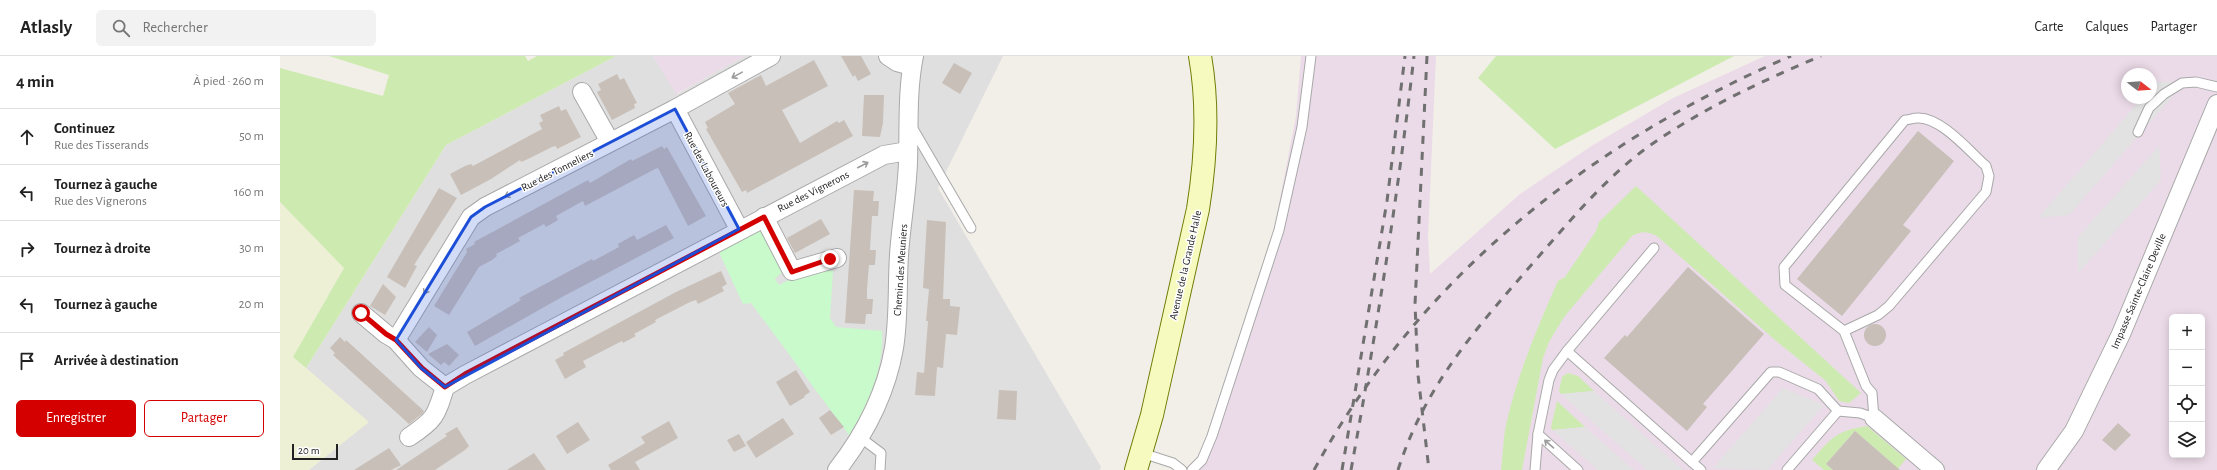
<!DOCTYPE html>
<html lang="fr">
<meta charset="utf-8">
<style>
:root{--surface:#fff;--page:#f2f2f2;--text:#222;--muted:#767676;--line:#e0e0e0;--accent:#d40000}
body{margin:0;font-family:"Alegreya Sans",sans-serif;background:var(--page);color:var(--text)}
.controls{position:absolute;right:12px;bottom:12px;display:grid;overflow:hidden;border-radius:6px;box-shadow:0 2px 10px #0003}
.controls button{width:36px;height:36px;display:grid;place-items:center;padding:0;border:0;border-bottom:1px solid var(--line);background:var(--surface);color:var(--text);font:20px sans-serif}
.compass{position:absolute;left:1841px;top:12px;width:36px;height:36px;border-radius:50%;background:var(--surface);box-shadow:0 2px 10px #0003;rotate:107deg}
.scale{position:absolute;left:12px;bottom:10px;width:46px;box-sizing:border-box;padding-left:4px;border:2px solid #222;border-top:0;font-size:11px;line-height:14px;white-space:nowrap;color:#222;-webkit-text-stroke:3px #fff;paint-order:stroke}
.stop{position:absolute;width:12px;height:12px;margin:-9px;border:3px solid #d40000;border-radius:50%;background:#fff}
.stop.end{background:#d40000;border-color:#fff;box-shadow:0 1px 4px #0008}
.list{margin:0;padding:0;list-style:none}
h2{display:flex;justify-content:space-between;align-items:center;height:52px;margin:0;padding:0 16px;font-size:17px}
h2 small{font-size:13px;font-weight:400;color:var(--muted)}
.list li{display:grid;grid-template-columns:26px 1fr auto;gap:12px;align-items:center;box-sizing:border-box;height:56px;padding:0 16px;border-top:1px solid var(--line)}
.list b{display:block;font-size:15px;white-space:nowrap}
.list p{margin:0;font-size:13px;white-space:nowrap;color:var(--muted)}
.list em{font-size:13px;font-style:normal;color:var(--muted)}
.actions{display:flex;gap:8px;padding:12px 16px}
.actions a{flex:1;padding:9px 0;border:1px solid var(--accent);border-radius:6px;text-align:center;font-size:14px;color:var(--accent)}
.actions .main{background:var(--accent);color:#fff}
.icon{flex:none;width:22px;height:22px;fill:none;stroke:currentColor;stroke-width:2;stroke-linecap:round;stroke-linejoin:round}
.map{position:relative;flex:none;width:1937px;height:414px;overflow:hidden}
header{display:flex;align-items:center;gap:24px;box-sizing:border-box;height:56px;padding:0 20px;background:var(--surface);border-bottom:1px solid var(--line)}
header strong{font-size:19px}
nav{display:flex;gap:22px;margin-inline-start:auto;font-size:14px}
.search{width:280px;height:36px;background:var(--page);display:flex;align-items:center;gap:10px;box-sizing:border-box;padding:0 14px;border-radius:6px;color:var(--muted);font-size:15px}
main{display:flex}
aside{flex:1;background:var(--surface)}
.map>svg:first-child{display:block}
.residential{fill:#e0dfdf}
.industrial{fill:#ebdbe8;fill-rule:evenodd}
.farmland{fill:#eef0d5}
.grass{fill:#cdebb0}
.park{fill:#c8facc}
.parking{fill:#e2e2e2}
.building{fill:#c7bfb8}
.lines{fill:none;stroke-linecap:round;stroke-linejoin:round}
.lane-casing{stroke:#a9a9a9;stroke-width:11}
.street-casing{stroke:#a9a9a9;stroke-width:20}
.secondary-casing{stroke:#707d05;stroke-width:24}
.lane{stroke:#fff;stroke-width:9}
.street{stroke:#fff;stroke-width:18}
.secondary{stroke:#f7fabf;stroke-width:22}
.rail{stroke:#707070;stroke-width:3;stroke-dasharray:8 8;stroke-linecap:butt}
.oneway{stroke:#9c9c9c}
.route{stroke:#d40000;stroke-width:5}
.marked{fill:#1d4ed8;fill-opacity:0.2;stroke:#1d4ed8;stroke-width:3;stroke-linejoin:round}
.labels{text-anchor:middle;stroke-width:3;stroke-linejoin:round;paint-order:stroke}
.street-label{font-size:11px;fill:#222;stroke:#fff}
</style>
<header>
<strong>Atlasly</strong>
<div class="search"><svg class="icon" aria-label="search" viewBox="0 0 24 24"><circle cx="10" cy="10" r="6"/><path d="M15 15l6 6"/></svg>Rechercher</div>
<nav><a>Carte</a><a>Calques</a><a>Partager</a></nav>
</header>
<main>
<aside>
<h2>4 min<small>À pied · 260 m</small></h2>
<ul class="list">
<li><svg class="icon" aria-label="ahead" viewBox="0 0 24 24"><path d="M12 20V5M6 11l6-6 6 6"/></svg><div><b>Continuez</b><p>Rue des Tisserands</p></div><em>50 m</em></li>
<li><svg class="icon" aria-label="left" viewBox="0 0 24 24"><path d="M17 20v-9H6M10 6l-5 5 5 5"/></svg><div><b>Tournez à gauche</b><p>Rue des Vignerons</p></div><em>160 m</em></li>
<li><svg class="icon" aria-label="right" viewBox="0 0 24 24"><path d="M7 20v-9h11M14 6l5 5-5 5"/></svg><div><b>Tournez à droite</b></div><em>30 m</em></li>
<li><svg class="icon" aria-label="left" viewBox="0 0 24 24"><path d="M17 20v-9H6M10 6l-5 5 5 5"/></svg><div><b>Tournez à gauche</b></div><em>20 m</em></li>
<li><svg class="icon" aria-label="arrive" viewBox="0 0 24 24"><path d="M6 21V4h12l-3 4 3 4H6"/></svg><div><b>Arrivée à destination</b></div></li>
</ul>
<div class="actions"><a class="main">Enregistrer</a><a>Partager</a></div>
</aside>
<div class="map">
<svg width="1937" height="414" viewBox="0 0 1937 414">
<rect width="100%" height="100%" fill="#f2efe9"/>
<path class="residential" d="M336,0H373L397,38L465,0H723L658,132L821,411L820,414H29L88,366L26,312L166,89Z"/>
<g class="industrial">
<path d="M373,0H465L396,38Z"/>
<path d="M1021,0H1156L1148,180L1150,218L1240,138L1313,89L1393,42L1485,0H1937V414H915L994,174L1016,60ZM1847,18H1871V42H1847ZM1892,261H1922V399H1892Z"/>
</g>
<path class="farmland" d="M0,146L64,212L13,301L89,366L29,414H0Z"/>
<g class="grass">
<path d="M49,0H245L248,5L257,0H336L166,89L26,312L13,301L64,212L0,146V12L103,40L109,19Z"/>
<path d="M1216,0H1454L1275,93L1198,22Z"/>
<path d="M1356,130L1581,337L1569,347L1559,345L1546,325L1495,284L1378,181C1368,175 1361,175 1352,180L1284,261L1269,286L1263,302L1242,414H1221C1223,399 1223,383 1226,369C1237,319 1257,272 1278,225L1285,221L1316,175L1319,166Z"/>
<path d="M1288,317L1298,320L1314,335L1281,338L1279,335L1282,321Z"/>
<path d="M1277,345L1305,371L1272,374L1271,371Z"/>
<path d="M1587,370L1626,403L1617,414L1613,408L1575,375L1546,408L1553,414H1544L1532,404C1552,381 1556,375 1587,370Z"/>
</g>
<path class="park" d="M480,167L504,209L502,216L495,223L499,229L530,213L553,215L550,262L556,271L602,275C604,312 589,348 569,379L471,247L463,248L437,192Z"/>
<g class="parking">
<path d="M1906,25L1789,159L1758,162L1862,42H1871V32L1877,26Z"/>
<path d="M1879,90L1881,124L1798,217V181Z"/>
<path d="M1503,332L1544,349L1487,414L1433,412Z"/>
<path d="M1314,335L1403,414H1367L1281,338Z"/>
<path d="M1305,371L1354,414H1318L1272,374Z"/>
</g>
<g class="building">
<path d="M561,0H581L591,18L578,25L575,19L573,21Z"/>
<path d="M534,4L548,30L502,54L520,87L557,65L559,67L564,64L573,80L467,137L466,134L462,136L426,73L428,72L425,66L455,48L448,37L481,19L486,30Z"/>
<path d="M674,7L692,17L680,38L662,27Z"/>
<path d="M337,18L340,24L344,22L357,47L354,48L355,52L332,64L317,36L321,34L318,28Z"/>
<path d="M584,39H604L603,67L600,81L582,80Z"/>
<path d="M279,50L281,55L286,53L301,81L277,93L276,90L272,91L248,103L241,106L240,104L211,123L181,139L170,118L185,110L191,108L193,110L262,73L259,67L263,65L260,59Z"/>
<path d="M1638,75L1674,105L1623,169L1631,175L1562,260L1517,223Z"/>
<path d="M382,90L384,93L387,91L426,160L408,170L378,112L375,113L305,150L303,145L276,160L278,164L266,171L264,168L238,182L240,185L216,198L217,200L212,204L199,211L169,259L154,250L187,196L186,193L195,188L194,186L308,124L310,127L351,103L352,105Z"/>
<path d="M159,132L177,142L134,209L137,210L125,232L107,221Z"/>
<path d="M574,134L594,135L593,145H599L598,160H592L590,194H596L595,209H589L587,233V243H593L592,258H586L585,268L565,267Z"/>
<path d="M541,163L550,178L515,197L507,182Z"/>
<path d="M647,164L666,166L663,243H670V250L680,251L677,279L666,278L663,312L657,311L655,340L635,339L637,316L644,317L648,265H646L649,233L643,232Z"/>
<path d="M386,169L394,182L282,241L195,290L187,276L241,244L239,242L312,203L313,205L339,191L338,188L354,179L357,184Z"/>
<path d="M1408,211L1484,278L1423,348L1427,351L1407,375L1324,302L1345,279L1347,281Z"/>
<path d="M441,215L447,228L442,231L444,235L418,248L416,244L410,246L375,264L376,266L354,278L356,280L343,287L342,285L303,305L306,311L285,323L275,304L284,299L283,297L396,236Z"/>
<path d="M103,228L116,241L105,259L90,250Z"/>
<circle cx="1595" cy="279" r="11"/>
<path d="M149,271L157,279L147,296L135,286Z"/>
<path d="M60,281L65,286L66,284L144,355L142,358L129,368L53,299L55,297L50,292Z"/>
<path d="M167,288L179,299L169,310L164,306L161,309L148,298Z"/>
<path d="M516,314L530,336L524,340L525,341L510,350L496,326Z"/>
<path d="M719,334L737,335L736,364L717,363Z"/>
<path d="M550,354L564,371L551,379L539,362Z"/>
<path d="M503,362L514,378L476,402L466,386Z"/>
<path d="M389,365L398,382L355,406L360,414H331L328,409L365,387L361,381Z"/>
<path d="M298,366L310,384L287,398L276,380Z"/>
<path d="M1838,367L1851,379L1835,395L1822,384Z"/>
<path d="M177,371L189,390L185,394L155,414H116L167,380L165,378Z"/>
<path d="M1575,375L1620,414H1553L1546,408Z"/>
<path d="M459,378L466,390L454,396L447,384Z"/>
<path d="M109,392L121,409L111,414H74Z"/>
<path d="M254,397L266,414H227Z"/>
</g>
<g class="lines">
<defs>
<g id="lane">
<path d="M632,71L691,172"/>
<path d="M1858,76L1869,52L1884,38L1902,27L1916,26L1937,31"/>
<path d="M1374,192L1287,295L1421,414"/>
<path d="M1558,355L1580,357L1594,362L1592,337L1586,330L1564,275L1505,229L1504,211L1625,64C1629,64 1633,62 1637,62C1660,60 1690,96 1706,110L1709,120L1706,136L1609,250L1598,259L1564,275"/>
<path d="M1258,378L1269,324L1273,314L1287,295"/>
<path d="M581,382L601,397L600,414"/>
<path d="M862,397L893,407L902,414"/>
<path d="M1412,406L1491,316H1499L1538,333L1558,355L1507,414"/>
<path d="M912,414L922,404L932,380L999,174L1022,71L1031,0"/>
<path d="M1255,414L1258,378L1298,414"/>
</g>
<g id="street">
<path d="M608,0L617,6L632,10"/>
<path d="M302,36L330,86"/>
<path d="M395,53L459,173"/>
<path d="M484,161L512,215L557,202"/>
<path d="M81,257L106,278L116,284L141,312L165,331"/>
<path d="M116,284L191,161L205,151L395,53L491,0"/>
<path d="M165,331L185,319L604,99L628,95"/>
<path d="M1594,362L1655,414"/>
<path d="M129,381C155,364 156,360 165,331"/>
<path d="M557,414C585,378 606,338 614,292C619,262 617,230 619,199C621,168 627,137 628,106C629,71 627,34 634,0"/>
<path d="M1766,414L1794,375L1841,278L1937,48"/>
</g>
<path id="secondary" d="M856,414L872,359L918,153C926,103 929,51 920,0"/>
</defs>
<use href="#lane" class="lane-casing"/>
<use href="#street" class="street-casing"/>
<use href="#secondary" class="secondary-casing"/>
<use href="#lane" class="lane"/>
<use href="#street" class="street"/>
<use href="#secondary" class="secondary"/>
<g class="rail">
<path d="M1147,0L1135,248L1138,319L1149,414"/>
<path d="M1034,414C1141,219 1310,87 1511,0"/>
<path d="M1062,414L1107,145L1125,0"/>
<path d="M1071,414C1096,277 1118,139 1134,0"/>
<path d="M1118,414C1146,326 1201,267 1260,199C1295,159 1331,116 1375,86C1426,51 1484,24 1541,0"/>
</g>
</g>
<defs><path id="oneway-shaft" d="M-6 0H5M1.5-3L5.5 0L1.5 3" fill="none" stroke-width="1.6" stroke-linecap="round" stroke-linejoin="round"/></defs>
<g class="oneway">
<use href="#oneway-shaft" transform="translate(457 19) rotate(151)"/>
<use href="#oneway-shaft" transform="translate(583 109) rotate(-27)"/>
<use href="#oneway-shaft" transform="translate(230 138) rotate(153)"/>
<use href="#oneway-shaft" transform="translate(147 233) rotate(121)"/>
<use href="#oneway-shaft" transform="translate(1269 388) rotate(-139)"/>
</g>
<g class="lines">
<path class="route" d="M81,257L106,278L116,284L142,312L165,331L185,318L484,161L512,216L550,203"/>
</g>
<path class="marked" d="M395,53L459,173L165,331L141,312L116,284L191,161L205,151Z"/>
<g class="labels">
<g class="street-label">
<text transform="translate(427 113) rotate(62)" y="4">Rue des Laboureurs</text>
<text transform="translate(277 114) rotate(-27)" y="4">Rue des Tonneliers</text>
<text transform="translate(533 135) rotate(-27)" y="4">Rue des Vignerons</text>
<text transform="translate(905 209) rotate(-77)" y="4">Avenue de la Grande Halle</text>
<text transform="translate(620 214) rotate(-86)" y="4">Chemin des Meuniers</text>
<text transform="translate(1858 235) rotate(-67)" y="4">Impasse Sainte-Claire Deville</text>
</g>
</g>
</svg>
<div class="controls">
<button>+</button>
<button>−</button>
<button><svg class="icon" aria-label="locate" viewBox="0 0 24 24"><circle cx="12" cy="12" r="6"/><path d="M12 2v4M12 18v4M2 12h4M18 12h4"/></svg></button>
<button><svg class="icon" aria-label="layers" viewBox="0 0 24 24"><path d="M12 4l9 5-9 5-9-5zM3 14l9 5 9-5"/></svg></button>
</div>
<svg class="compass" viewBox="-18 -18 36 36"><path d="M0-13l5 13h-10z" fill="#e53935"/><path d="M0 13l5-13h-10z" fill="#767676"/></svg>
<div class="scale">20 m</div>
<div class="stop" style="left:81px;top:257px"></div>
<div class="stop end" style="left:550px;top:203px"></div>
</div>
</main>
